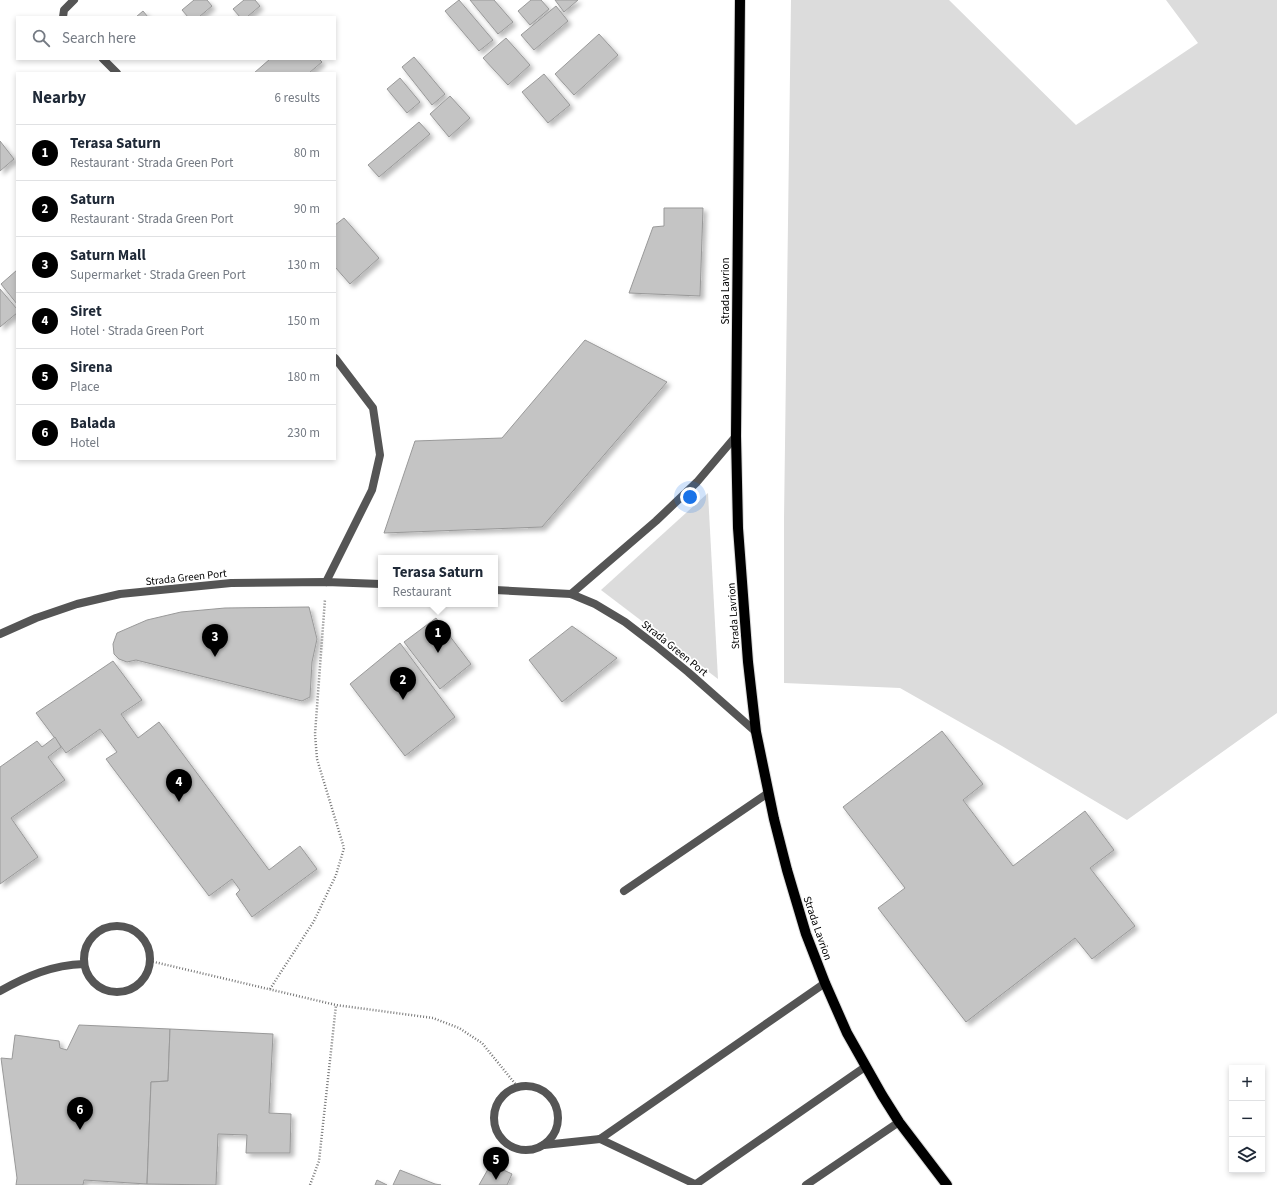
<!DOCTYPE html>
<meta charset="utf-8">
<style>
:root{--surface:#fff;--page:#f6f6f7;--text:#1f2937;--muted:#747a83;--line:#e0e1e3;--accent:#000}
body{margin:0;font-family:"Source Sans 3",sans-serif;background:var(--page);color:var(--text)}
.controls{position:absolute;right:12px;bottom:12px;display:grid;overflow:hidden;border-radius:0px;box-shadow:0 2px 6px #0003}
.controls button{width:36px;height:36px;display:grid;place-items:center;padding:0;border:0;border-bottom:1px solid var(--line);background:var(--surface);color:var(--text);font:20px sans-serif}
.you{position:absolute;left:690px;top:497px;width:14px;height:14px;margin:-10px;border:3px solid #fff;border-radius:50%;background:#1a73e8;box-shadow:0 0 0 6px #1a73e833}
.badge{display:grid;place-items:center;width:26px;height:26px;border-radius:50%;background:var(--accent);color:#fff;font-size:13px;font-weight:700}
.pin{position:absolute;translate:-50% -33px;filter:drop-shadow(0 1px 2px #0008)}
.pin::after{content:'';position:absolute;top:21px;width:14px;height:12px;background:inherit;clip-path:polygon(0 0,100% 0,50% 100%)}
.popup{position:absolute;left:378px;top:555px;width:120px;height:52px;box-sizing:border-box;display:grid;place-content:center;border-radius:0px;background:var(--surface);filter:drop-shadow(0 1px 3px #0005);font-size:13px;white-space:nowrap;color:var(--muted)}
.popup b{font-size:15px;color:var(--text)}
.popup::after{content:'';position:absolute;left:50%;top:100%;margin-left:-8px;border:8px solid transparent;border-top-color:var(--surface)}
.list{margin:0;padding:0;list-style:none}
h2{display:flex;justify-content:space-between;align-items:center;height:52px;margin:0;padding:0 16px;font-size:17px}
h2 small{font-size:13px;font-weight:400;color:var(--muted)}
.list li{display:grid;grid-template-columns:26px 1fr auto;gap:12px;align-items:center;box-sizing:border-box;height:56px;padding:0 16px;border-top:1px solid var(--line)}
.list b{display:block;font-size:15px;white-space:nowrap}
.list p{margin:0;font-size:13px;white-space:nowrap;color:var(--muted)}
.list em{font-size:13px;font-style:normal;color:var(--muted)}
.icon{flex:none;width:22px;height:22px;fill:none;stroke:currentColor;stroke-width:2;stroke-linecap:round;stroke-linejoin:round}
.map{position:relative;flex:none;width:1277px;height:1185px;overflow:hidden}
.search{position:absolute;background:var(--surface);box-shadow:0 2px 6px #0003;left:16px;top:16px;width:320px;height:44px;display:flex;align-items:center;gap:10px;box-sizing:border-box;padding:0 14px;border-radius:0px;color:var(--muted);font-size:15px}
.panel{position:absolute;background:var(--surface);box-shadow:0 2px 6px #0003;left:16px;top:72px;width:320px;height:388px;border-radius:0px}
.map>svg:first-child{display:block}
.green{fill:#dcdcdc}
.building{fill:#c4c4c4;stroke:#999;filter:url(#shadow)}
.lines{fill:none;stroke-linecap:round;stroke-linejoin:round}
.primary-casing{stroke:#dbdbdb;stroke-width:12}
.path{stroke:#777;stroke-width:2.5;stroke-dasharray:1 2;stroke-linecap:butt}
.service{stroke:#555;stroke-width:8}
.tertiary{stroke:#555;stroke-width:8}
.primary{stroke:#000;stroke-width:10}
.labels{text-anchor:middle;stroke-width:3.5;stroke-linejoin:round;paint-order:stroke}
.street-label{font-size:11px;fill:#000;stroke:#fff}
</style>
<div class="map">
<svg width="1277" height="1185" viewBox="0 0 1277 1185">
<defs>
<filter id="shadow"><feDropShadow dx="3.5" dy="3.5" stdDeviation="2" flood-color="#0004"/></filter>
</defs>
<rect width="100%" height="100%" fill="#fff"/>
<g class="green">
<path d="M791,0H949L1076,125L1198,43L1166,0H1277V713L1127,820L1002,746L900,688L784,683V519Z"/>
<path d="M708,493L718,679L601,590Z"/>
</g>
<g class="building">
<path d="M194,0H207L212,6L199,17H188L182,10Z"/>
<path d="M244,0H255L260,6L247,17H240L233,9Z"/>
<path d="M459,0L493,40L479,51L445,11Z"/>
<path d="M470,0H494L513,22L498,34Z"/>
<path d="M531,0H541L549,9L530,25L518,11Z"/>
<path d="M555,0H578L564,12Z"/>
<path d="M556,6L568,21L534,50L521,35Z"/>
<path d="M143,11L148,17H136Z"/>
<path d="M599,34L618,55L574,95L555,74Z"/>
<path d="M506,38L530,65L508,85L483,58Z"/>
<path d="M414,57L445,94L432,105L402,67Z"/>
<path d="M270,59H319L322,62L309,73H254Z"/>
<path d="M544,74L570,105L548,123L522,92Z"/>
<path d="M400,78L420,102L407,113L387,89Z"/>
<path d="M450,96L470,118L449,137L430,114Z"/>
<path d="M419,122L430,134L379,177L368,165Z"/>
<path d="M0,141L14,159L0,171Z"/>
<path d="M664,208H703L700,296L629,293L653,227L664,226Z"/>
<path d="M344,218L379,258L350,284L335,267V225Z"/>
<path d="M17,270V304L1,284Z"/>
<path d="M0,289L17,309V313L0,327Z"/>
<path d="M585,340L667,382L542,527L384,533L415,441L502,438Z"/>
<path d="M309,607L317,639L312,662L310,697L302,701L136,660L127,662L119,659L114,654L113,644L117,633L147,620L181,612L225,608Z"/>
<path d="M436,618L471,664L440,689L404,642Z"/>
<path d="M572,626L617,658L562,702L529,660Z"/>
<path d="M400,643L455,717L405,756L350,684Z"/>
<path d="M113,661L142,700L121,714L138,738L159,722L269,870L300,846L317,869L252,917L236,894L240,890L232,879L209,896L106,759L117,752L100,729L66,753L36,713Z"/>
<path d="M942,731L983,784L963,800L1013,866L1085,811L1114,850L1090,868L1135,926L1092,959L1075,938L966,1022L878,908L905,888L843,807Z"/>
<path d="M55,737L61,747L48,757L65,780L11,818L38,857L0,884V767L37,741L42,747Z"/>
<path d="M79,1025L170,1029L168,1081L151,1082L147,1184L84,1180L83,1185H16L17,1178L1,1058L12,1059L15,1035L59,1041L60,1048L67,1050Z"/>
<path d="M170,1029L273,1034L269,1113L291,1114L290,1153H246L247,1135L218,1134L216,1185L147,1184L151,1082L168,1081Z"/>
<path d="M491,1164L512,1174L507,1185H479Z"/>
<path d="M400,1170L435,1184L441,1185H393Z"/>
<path d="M377,1180L387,1185H375Z"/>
</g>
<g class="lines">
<defs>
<path id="primary" d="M740,0L736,436L738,528L748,662L756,732L774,819L787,870L806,934L825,983L847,1033L882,1095L899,1122L947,1185"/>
</defs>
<use href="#primary" class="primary-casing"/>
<g class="path">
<path d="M150,961L336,1005L433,1018L459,1028L482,1043L517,1086"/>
<path d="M270,989L314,921L336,875L344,848L317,759L315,734L325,599"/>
<path d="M310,1185L319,1161L336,1005"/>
</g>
<g class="service">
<path d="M63,17L64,10L74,0"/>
<path d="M103,59L117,73"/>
<path d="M326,582L372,490L380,455L373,408L335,358"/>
<path d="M624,891L768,793"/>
<circle cx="117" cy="959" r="33"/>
<path d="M0,991C27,976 52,965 84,964"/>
<circle cx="526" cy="1118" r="32"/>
<path d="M600,1139L697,1185"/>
<path d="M544,1145L600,1139L825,983"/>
<path d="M696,1184L865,1067"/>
<path d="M806,1185L899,1122"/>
</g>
<g class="tertiary">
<path d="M495,590L571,594L595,604L625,622L655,645L688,672L756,732"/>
<path d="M571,594L656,521L697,482L736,436"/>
<path d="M0,634L36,618L77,604L120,594L231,583L326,582L381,584"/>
</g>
<use href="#primary" class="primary"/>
</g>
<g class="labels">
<g class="street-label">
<text transform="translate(725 291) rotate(-90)" y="4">Strada Lavrion</text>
<text transform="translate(186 577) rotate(-6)" y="4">Strada Green Port</text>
<text transform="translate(733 616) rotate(-94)" y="4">Strada Lavrion</text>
<text transform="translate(675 648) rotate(39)" y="4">Strada Green Port</text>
<text transform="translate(818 928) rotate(71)" y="4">Strada Lavrion</text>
</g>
</g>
</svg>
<div class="controls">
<button>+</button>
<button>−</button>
<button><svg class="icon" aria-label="layers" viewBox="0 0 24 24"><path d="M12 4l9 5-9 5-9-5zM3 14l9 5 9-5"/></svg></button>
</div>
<div class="you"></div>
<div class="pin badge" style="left:438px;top:653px">1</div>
<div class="popup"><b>Terasa Saturn</b>Restaurant</div>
<div class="pin badge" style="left:403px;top:700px">2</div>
<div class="pin badge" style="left:215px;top:657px">3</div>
<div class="pin badge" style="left:179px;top:802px">4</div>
<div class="pin badge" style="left:496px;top:1180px">5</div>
<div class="pin badge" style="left:80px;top:1130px">6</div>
<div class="search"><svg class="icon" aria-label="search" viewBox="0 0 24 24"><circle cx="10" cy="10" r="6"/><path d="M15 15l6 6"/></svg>Search here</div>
<section class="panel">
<h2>Nearby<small>6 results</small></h2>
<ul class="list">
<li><span class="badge">1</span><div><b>Terasa Saturn</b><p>Restaurant · Strada Green Port</p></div><em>80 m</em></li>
<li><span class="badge">2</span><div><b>Saturn</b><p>Restaurant · Strada Green Port</p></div><em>90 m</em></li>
<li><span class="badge">3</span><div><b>Saturn Mall</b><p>Supermarket · Strada Green Port</p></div><em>130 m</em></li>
<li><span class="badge">4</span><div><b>Siret</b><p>Hotel · Strada Green Port</p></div><em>150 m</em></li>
<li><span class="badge">5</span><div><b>Sirena</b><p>Place</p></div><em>180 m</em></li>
<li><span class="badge">6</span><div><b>Balada</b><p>Hotel</p></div><em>230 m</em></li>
</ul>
</section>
</div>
